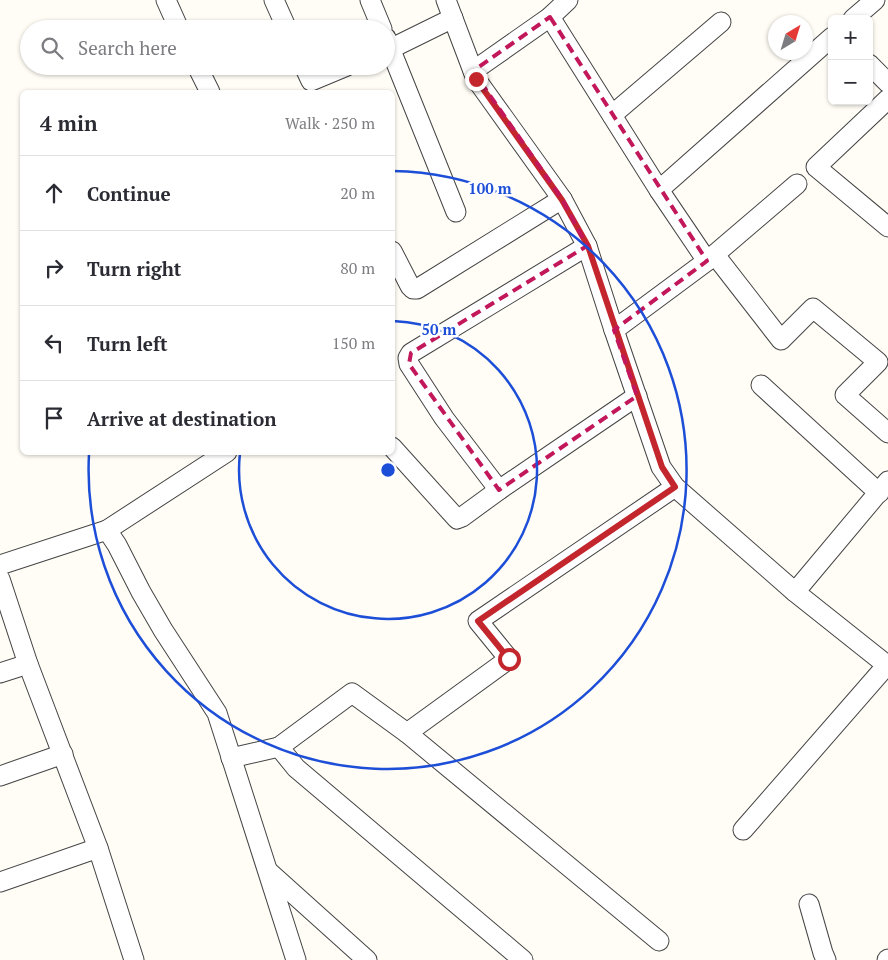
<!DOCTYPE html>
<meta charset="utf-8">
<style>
:root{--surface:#fff;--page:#f2f2f3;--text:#2b2b33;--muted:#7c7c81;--line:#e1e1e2}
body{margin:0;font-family:"PT Serif",serif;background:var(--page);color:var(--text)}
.controls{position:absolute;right:15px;top:15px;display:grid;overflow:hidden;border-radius:8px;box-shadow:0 1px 4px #0004}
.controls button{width:45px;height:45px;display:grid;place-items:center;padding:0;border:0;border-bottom:1px solid var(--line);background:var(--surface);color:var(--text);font:25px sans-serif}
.compass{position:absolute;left:768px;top:15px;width:45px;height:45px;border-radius:50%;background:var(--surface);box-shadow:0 1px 4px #0004;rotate:38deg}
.stop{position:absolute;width:15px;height:15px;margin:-11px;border:4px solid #c4262e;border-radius:50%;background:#fff}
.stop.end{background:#c4262e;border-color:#fff;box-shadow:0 1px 5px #0008}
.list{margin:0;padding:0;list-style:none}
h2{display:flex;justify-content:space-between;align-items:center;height:65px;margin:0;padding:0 20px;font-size:21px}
h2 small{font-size:16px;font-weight:400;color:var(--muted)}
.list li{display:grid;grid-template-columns:32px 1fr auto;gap:15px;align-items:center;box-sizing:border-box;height:75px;padding:0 20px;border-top:1px solid var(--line)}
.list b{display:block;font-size:19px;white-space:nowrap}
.list em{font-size:16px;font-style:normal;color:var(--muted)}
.icon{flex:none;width:28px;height:28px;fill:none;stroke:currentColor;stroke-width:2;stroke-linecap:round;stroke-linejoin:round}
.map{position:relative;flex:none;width:888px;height:960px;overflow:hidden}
.search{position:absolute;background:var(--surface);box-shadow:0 1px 4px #0004;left:20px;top:20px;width:375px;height:55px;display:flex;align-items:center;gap:12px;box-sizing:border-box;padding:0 18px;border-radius:28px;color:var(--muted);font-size:19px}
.panel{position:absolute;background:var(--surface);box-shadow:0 1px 4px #0004;left:20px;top:90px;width:375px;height:365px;border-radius:8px}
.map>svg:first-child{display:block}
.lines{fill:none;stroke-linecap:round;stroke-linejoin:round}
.minor-casing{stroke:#444;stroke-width:21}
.minor{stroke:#fff;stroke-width:19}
.route{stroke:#c4262e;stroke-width:6}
.marked{fill:none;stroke:#c2185b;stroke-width:4;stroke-dasharray:10 6;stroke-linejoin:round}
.ring{fill:none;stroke:#1d4ed8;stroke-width:2.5}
.centre{fill:#1d4ed8;stroke:#fff;stroke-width:2.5}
.ring-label{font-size:15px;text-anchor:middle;font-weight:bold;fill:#1d4ed8;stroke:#fff;stroke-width:5;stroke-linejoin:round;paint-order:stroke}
</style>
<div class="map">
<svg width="888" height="960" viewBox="0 0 888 960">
<rect width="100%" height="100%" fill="#fffdf5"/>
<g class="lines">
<defs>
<g id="minor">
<path d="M166,0L179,29"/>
<path d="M274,0L287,29"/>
<path d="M370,0L382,29"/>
<path d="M446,0L476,79L562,199L587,246L614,330"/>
<path d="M550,17L659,190L707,261L614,330L661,467L675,487L795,592L888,666"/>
<path d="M853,19L875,0"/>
<path d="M386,38L456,212"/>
<path d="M386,51L453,18"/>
<path d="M869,64L888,83"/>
<path d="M197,66L210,92"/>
<path d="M304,66L311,81L347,66"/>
<path d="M473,71L550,17L568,0"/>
<path d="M888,99L816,167L888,227"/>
<path d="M612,115L721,22"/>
<path d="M659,190L832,37"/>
<path d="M392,251L410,286L413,289H417L562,199"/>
<path d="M715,255L781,340L813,308L878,362L845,395L888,433"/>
<path d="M707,261L797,184"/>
<path d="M761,385L879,493"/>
<path d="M392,447L457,519L462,517L499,490L637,396"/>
<path d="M499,490L444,418L409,364L408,358L411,353L587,246"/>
<path d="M107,530L227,452"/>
<path d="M0,565L107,530L117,545L141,592L163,630L217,713L296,960"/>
<path d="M0,579L28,664L98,848L134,960"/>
<path d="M795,592L888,481"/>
<path d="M0,673L28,664"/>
<path d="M407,733L659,941"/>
<path d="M279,747L352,693L407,733L509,659L478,621L675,487"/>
<path d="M231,758L279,747L296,768L523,960"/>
<path d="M0,776L63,754"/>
<path d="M743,830L887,665"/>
<path d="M268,871L367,960"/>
<path d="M0,882L98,848"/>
<path d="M809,904L823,953L826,960"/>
<path d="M887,960L888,959"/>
</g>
</defs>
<use href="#minor" class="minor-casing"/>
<use href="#minor" class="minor"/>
</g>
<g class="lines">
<path class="route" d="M476,79L562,200L588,246L662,467L675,487L478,621L509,659"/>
</g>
<path class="marked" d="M550,17L707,261L614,330L637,396L499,490L409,364L411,353L587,246L562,199L473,71Z"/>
<g class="ring">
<path d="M393 321A149 149 0 1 1 240 453"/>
<path d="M393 171A299 299 0 1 1 89 454"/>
</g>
<circle cx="388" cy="470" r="8" class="centre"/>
<g class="ring-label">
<text x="490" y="194">100 m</text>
<text x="439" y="335">50 m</text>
</g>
</svg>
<div class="controls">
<button>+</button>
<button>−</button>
</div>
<svg class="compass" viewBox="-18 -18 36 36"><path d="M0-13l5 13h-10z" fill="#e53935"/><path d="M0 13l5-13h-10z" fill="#7c7c81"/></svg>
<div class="stop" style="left:509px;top:659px"></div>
<div class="stop end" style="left:476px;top:79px"></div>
<div class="search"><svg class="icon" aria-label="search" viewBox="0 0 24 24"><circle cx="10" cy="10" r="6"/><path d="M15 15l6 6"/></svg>Search here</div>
<section class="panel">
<h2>4 min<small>Walk · 250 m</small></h2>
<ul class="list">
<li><svg class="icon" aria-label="ahead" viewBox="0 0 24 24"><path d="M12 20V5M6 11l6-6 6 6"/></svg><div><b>Continue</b></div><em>20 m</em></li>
<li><svg class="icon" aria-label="right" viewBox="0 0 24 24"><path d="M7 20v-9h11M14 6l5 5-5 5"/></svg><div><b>Turn right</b></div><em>80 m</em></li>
<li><svg class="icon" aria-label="left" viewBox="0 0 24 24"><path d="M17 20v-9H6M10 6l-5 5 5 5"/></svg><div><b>Turn left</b></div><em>150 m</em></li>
<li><svg class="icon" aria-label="arrive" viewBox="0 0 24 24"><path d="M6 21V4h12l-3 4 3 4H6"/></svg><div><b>Arrive at destination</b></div></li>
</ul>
</section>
</div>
